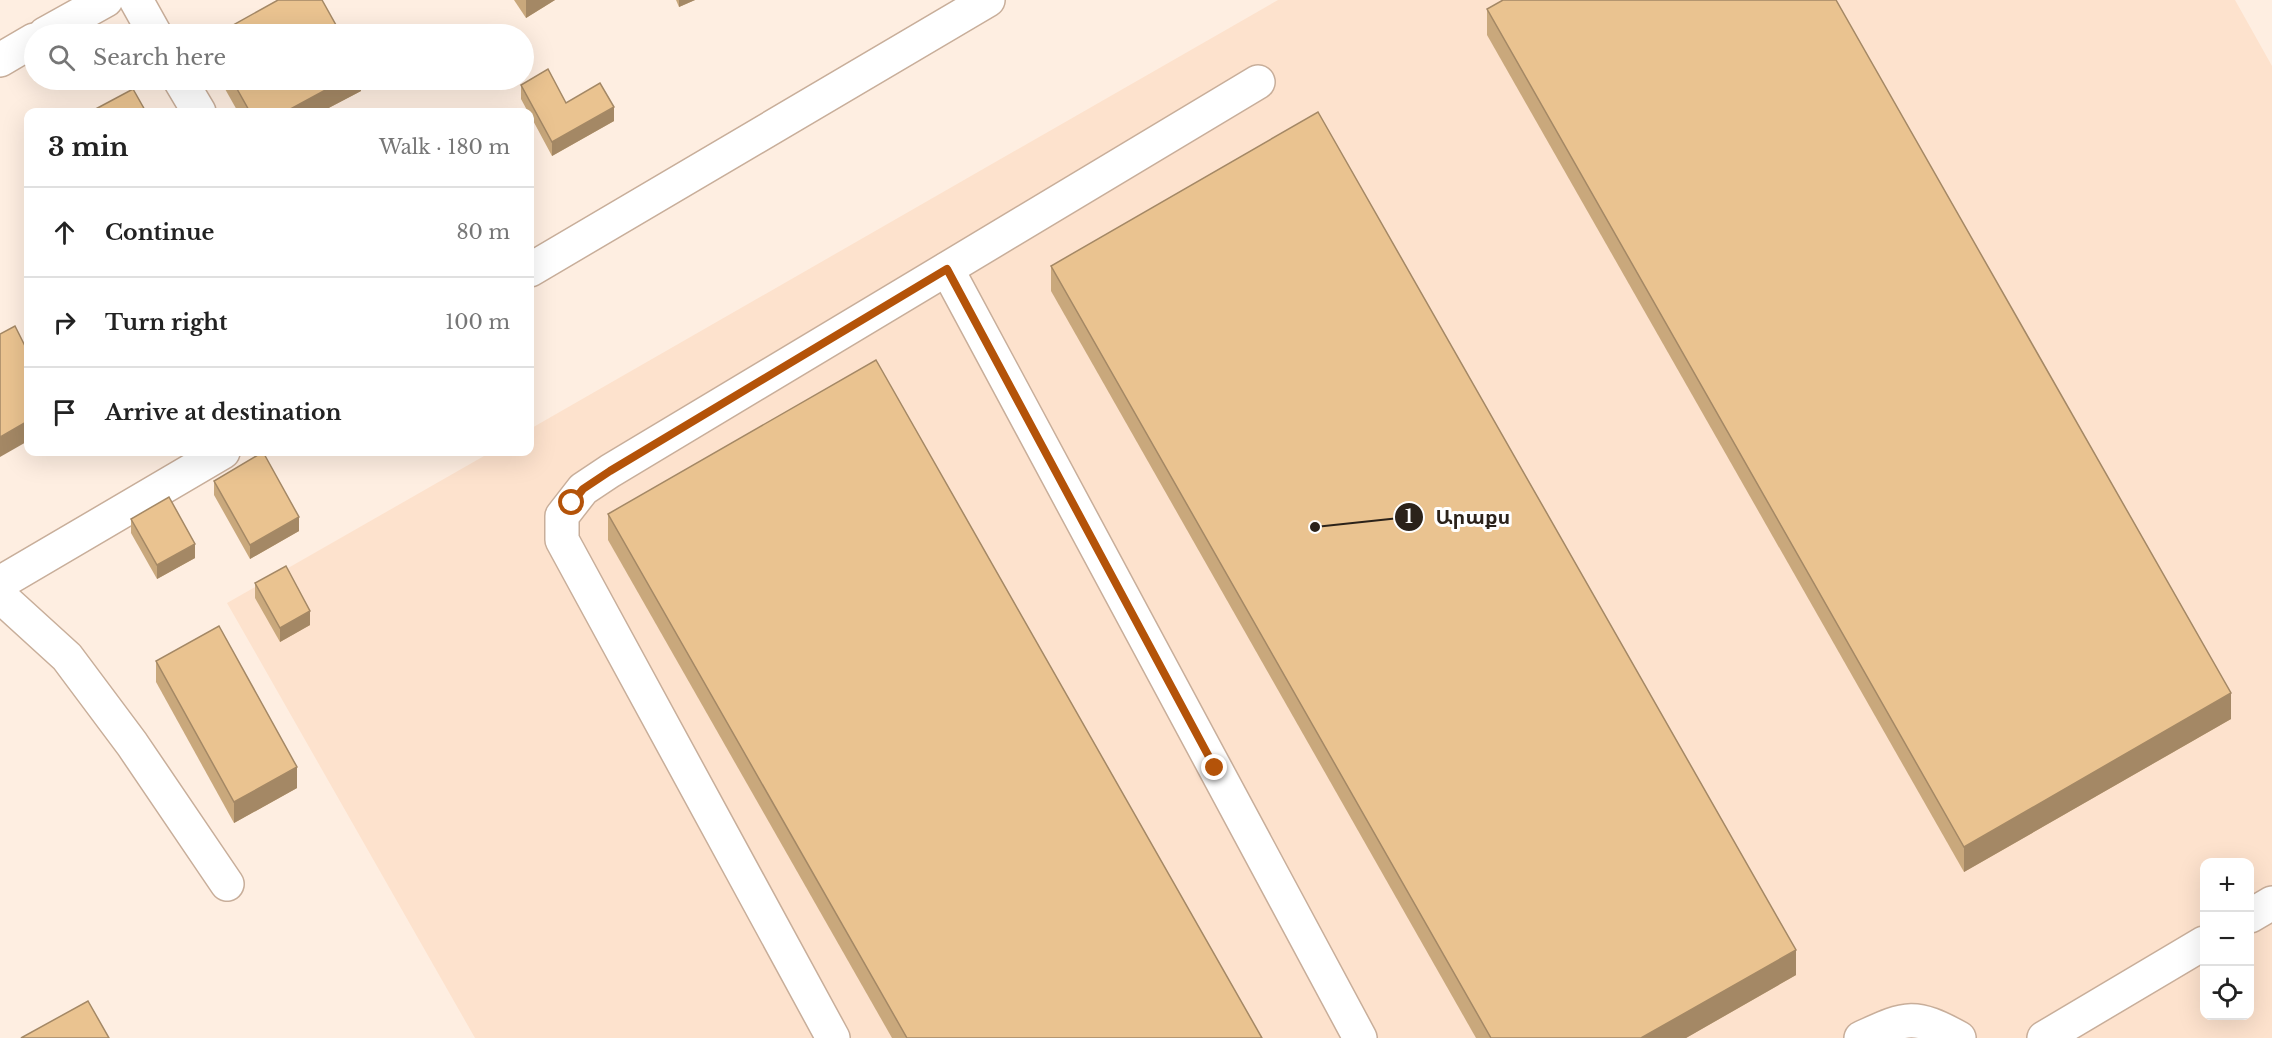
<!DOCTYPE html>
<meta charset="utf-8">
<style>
:root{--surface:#fff;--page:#f2f2f2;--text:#222;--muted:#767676;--line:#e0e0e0}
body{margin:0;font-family:"Libre Baskerville","Noto Sans Armenian",serif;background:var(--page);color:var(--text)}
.controls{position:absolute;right:18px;bottom:18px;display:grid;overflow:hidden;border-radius:12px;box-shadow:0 6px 24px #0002}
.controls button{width:54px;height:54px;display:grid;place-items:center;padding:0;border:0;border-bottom:2px solid var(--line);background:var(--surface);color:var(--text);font:30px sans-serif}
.stop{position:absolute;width:18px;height:18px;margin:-14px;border:4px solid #b45309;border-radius:50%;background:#fff}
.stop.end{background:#b45309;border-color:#fff;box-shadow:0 2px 6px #0008}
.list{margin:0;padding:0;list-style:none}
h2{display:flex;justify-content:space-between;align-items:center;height:78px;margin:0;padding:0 24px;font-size:26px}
h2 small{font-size:20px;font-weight:400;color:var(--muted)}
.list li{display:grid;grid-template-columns:39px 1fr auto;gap:18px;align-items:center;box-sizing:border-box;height:90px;padding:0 24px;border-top:2px solid var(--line)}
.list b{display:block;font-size:22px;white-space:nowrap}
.list em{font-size:20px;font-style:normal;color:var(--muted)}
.icon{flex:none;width:33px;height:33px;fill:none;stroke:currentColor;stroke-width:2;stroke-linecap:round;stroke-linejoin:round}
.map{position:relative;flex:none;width:2272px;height:1038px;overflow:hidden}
.search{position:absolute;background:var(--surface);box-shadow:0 6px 24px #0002;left:24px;top:24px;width:510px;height:66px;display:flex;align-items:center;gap:15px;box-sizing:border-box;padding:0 21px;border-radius:33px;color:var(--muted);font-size:22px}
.panel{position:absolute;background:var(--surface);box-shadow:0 6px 24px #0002;left:24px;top:108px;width:510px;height:348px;border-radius:12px}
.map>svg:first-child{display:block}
.built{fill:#fde2cd;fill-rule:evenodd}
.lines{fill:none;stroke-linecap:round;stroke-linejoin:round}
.minor-casing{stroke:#c8ae9a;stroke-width:36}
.minor{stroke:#fff;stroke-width:33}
.wall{fill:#c9a87c}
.shaded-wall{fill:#a48865}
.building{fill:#eac390;stroke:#a48865;stroke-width:1.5}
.route{stroke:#b45309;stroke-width:8}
.leader{fill:none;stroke:#2b221a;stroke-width:2}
.callout-dot{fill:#2b221a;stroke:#fff;stroke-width:2}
.mark-label{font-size:18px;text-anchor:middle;font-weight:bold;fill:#fff}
.callout-label{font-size:20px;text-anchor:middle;font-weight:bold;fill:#2b221a;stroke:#fff;stroke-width:6;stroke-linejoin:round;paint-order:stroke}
</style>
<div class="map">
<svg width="2272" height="1038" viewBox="0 0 2272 1038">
<rect width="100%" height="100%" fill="#feeee1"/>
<path class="built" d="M1278,0H2235L2272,66V1038H475L227,603L491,452H530V429ZM2204,862H2250V1016H2204Z"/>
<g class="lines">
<defs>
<g id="minor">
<path d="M136,0L155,34"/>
<path d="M45,34L106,0"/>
<path d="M0,60L34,40"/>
<path d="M180,80L199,112"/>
<path d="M947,269L1360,1038"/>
<path d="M530,270L988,0"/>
<path d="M0,583L223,452"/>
<path d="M0,596L67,657L132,744L227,884"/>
<path d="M2250,916L2272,903"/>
<path d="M833,1038L562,540V516L583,489L610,471L1258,82"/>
<path d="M1861,1038C1907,1017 1913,1013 1959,1038"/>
<path d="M2044,1038L2204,943"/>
</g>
</defs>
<use href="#minor" class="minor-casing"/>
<use href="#minor" class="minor"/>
</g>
<g class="wall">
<path d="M514,0H555L526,18Z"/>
<path d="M676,0H695L679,7Z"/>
<path d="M1487,9L2231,719L1964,872L1487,35Z"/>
<path d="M220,80H361V91L321,112H238Z"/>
<path d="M521,85L614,121L552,156L530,115V112H528L521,99Z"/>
<path d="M1051,266L1796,975L1686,1038H1476L1051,291Z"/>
<path d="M214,481L299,531L250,559L214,495Z"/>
<path d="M608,514L1262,1038H892L608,540Z"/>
<path d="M131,519L195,558L157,579L131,533Z"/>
<path d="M255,583L310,625L280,642L255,598Z"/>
<path d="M156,661L297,788L234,823L156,682Z"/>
</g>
<g class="shaded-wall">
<path d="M526,0H555L526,18Z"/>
<path d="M679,0H695L679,7Z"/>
<path d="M344,80H361V91L321,112H285Z"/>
<path d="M614,107V121L552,156V142Z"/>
<path d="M28,421V441L0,457V437Z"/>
<path d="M299,517V531L250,559V545Z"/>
<path d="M195,544V558L157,579V565Z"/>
<path d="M310,611V625L280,642V628Z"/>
<path d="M2231,693V719L1964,872V847Z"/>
<path d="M297,767V788L234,823V802Z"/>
<path d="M1796,950V975L1686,1038H1641Z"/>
</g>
<g class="building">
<path d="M278,0H322L341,34H217Z"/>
<path d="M1503,0H1836L2231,693L1964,847L1487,9Z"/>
<path d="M548,69L566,103L600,83L614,107L552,142L521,85Z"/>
<path d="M232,80H344L285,112H250Z"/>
<path d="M133,89L146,112H90Z"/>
<path d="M1318,112L1796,950L1641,1038H1491L1051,266Z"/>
<path d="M15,326L28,352V421L0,437V334Z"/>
<path d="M876,360L1262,1038H907L608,514Z"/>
<path d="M263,452L299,517L250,545L214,481Z"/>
<path d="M169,497L195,544L157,565L131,519Z"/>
<path d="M286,566L310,611L280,628L255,583Z"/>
<path d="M219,626L297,767L234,802L156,661Z"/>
<path d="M88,1001L109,1038H21Z"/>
</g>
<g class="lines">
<path class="route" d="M572,503L583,489L610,471L947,269L1215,768"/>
</g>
<path class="leader" d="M1315 527L1409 517"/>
<g class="callout-dot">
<circle cx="1315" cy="527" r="6"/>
<circle cx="1409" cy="517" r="15"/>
</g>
<g class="mark-label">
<text x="1409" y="523">1</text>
</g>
<g class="callout-label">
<text x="1473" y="524">Արաքս</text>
</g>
</svg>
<div class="controls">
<button>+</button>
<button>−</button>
<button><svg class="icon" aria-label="locate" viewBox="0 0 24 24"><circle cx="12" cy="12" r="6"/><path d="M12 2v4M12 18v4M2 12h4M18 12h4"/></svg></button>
</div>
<div class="stop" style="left:572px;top:503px"></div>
<div class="stop end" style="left:1215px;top:768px"></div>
<div class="search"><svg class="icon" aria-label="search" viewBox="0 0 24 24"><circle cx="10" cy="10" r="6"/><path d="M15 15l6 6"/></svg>Search here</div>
<section class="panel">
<h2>3 min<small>Walk · 180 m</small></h2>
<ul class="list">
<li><svg class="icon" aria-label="ahead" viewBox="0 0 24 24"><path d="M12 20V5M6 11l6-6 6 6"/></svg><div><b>Continue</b></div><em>80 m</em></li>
<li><svg class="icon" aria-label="right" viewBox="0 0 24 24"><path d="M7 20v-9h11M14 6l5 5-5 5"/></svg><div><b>Turn right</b></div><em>100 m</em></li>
<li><svg class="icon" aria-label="arrive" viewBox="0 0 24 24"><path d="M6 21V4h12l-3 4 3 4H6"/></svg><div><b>Arrive at destination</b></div></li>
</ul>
</section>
</div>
